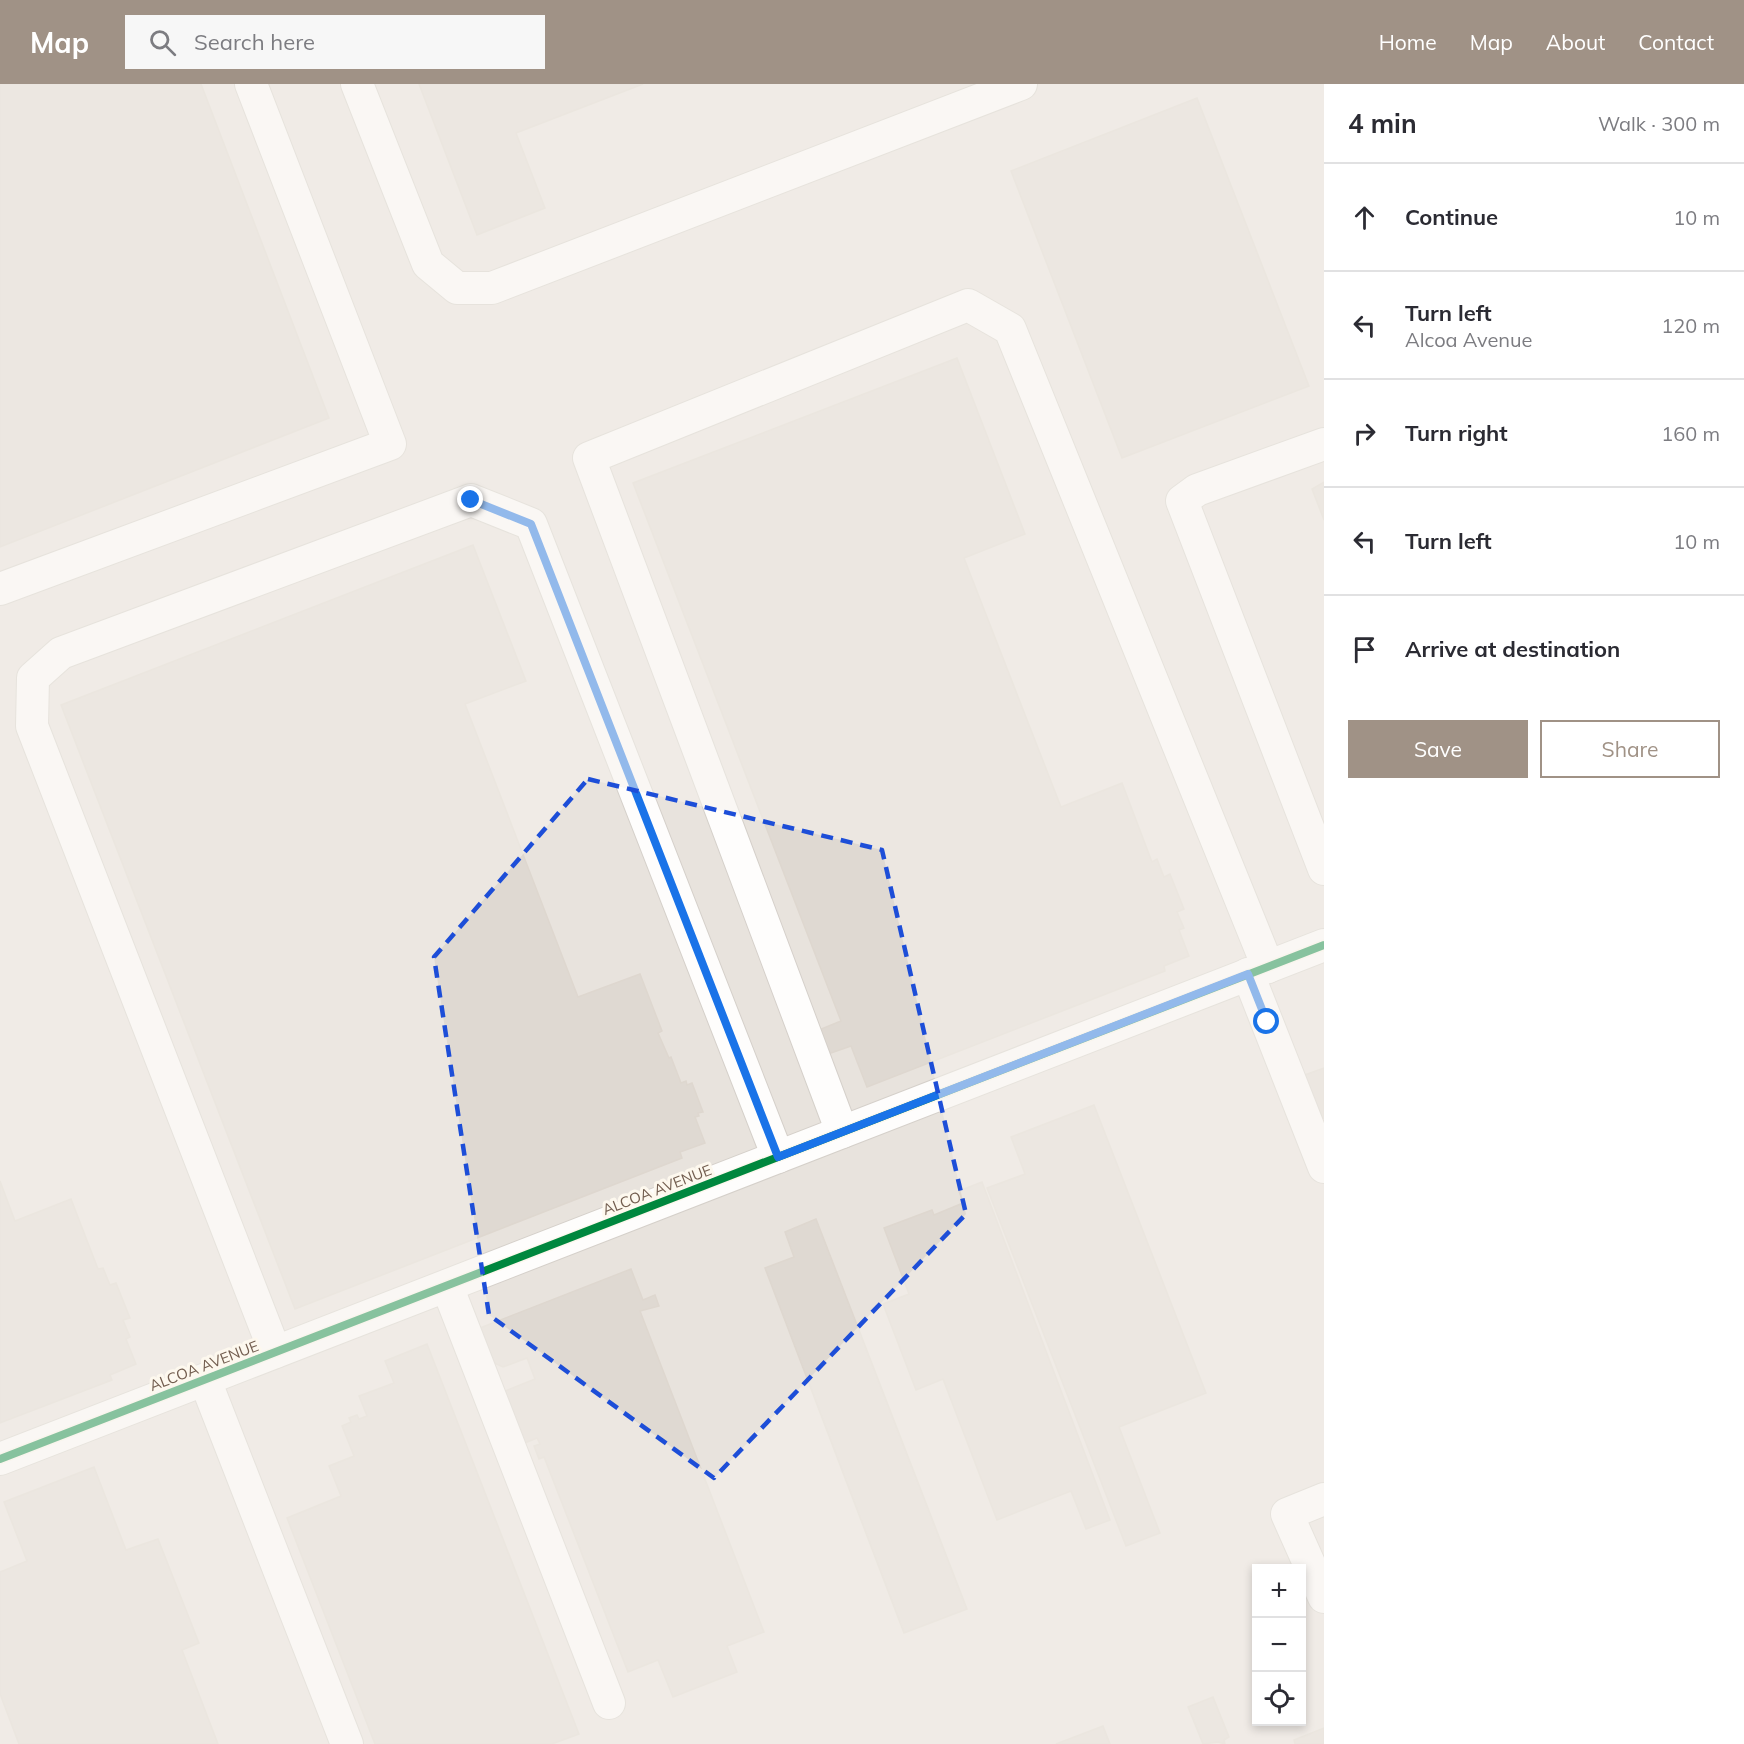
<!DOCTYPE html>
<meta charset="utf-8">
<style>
:root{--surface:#fff;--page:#f7f7f7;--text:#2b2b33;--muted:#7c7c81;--line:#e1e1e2;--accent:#a09286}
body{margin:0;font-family:Mulish,sans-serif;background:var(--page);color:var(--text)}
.controls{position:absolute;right:18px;bottom:18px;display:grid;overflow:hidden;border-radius:0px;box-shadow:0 3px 9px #0003}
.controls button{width:54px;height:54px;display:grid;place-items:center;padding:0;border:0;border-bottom:2px solid var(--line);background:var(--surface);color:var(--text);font:30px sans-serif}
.stop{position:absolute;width:18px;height:18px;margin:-14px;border:4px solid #1a73e8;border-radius:50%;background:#fff}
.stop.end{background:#1a73e8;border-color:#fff;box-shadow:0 2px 6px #0008}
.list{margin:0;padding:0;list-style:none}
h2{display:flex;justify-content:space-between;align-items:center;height:78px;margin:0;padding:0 24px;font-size:26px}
h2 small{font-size:20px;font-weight:400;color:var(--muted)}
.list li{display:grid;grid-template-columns:39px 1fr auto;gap:18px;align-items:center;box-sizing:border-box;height:108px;padding:0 24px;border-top:2px solid var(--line)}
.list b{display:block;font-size:22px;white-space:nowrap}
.list p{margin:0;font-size:20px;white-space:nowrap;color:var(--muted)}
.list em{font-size:20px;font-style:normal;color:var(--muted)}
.actions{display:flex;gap:12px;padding:18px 24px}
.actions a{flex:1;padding:14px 0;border:2px solid var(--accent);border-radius:0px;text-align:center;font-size:21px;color:var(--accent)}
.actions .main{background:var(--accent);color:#fff}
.icon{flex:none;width:33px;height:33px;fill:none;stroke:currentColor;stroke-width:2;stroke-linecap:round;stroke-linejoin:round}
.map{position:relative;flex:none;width:1324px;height:1660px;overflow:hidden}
header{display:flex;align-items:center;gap:36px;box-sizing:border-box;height:84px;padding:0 30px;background:var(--accent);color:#fff}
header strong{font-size:28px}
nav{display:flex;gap:33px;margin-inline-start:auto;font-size:21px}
.search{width:420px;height:54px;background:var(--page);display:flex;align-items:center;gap:15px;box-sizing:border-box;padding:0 21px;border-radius:0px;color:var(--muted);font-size:22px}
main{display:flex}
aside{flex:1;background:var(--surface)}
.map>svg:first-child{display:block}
.industrial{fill:#e8e3dd;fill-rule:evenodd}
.building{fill:#dfd9d2;stroke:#ded7cf;stroke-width:1.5}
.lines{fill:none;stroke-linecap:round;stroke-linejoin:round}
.minor-casing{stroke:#d5d0ca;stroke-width:34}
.minor{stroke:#fefdfc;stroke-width:32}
.cycleway-casing{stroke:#fdf8ee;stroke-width:11}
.cycleway{stroke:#00873e;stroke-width:8}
.route{stroke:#1a73e8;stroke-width:8}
.marked{fill:none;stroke:#1d4ed8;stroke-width:4.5;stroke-dasharray:12 8;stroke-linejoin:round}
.labels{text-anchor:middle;stroke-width:6;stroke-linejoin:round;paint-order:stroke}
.street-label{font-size:15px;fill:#725d4f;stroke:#fdf8ee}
</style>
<header>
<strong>Map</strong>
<div class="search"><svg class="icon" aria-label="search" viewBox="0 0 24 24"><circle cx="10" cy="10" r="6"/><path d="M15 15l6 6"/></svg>Search here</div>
<nav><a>Home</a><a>Map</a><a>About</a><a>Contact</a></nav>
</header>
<main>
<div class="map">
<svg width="1324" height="1660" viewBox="0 0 1324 1660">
<rect width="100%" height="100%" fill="#f6f3ec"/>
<path class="industrial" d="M0,0H1324V1660H0ZM1256,1484H1302V1638H1256Z"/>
<g class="building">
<path d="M0,0H201L329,334L0,463Z"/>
<path d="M419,0H643L516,49L545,124L477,151Z"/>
<path d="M1197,14L1309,302L1122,374L1011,87Z"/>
<path d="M957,274L1025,450L964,474L1061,723L1122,699L1152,778L1157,775L1164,793L1170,790L1184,825L1177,828L1184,844L1179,846L1189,872L1164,882L1165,887L867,1003L851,962L828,970L819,946L841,937L633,399Z"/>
<path d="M1324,398V436L1312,405Z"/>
<path d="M473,461L526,597L465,620L578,913L640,890L662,947L658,949L669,974L671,973L681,999L686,997L687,1001L692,999L703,1028L698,1029L699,1032L695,1033L705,1059L680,1068L682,1074L295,1225L61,621Z"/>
<path d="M1324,984V1034L1315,1037L1299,993Z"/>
<path d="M1094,1021L1206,1309L1119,1343L1160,1449L1126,1462L987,1104L1025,1090L1011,1053Z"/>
<path d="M0,1097L15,1137L71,1115L98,1185L103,1184L110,1201L116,1199L130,1234L123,1236L130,1253L126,1255L136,1280L110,1291L112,1296L0,1339Z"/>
<path d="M982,1098L1110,1436L1086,1445L1071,1407L997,1436L943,1295L916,1306L883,1220L909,1210L884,1144L932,1126L934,1131L963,1119L959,1107Z"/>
<path d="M816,1135L967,1525L904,1549L765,1184L794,1173L785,1148Z"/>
<path d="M631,1185L643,1216L655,1211L659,1222L640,1227L764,1548L727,1562L737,1588L673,1613L658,1576L628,1588L544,1373L539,1375L534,1362L540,1360L537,1354L520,1361L500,1309L535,1295L527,1274L503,1283L494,1279L480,1244Z"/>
<path d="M427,1260L579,1650L552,1660H375L287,1434L341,1412L329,1382L354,1372L342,1342L351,1338L349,1334L357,1331L359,1335L367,1332L359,1312L394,1299L385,1277Z"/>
<path d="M94,1383L126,1466L158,1455L199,1559L182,1566L218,1660H19L0,1610V1488L27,1477L4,1418Z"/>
<path d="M1213,1613L1229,1653L1224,1656L1225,1660L1218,1658L1203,1660L1188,1623Z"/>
<path d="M1103,1642L1110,1660H1056Z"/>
<path d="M1324,1644V1660H1295L1294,1656Z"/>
</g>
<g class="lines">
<defs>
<g id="minor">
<path d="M357,0L428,180L457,204H492L1021,0"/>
<path d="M1324,360L1197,406L1182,417L1324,785"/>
<path d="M0,505L390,360L251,0"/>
<path d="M1248,890L1324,1083"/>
<path d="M842,1048L589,374L968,221L1010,245L1268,883"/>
<path d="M447,1202L609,1619"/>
<path d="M275,1268L32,642L33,594L61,569L471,416L531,440L778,1073"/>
<path d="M205,1296L347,1660"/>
<path d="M0,1375L1324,861"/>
<path d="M1324,1415L1287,1430L1324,1513"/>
</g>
</defs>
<use href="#minor" class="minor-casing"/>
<use href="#minor" class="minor"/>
<defs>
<path id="cycleway" d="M0,1375L1324,861"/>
</defs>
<use href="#cycleway" class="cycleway-casing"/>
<use href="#cycleway" class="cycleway"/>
</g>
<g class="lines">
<path class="route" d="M471,416L531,440L778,1073L1248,890L1267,938"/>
</g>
<path d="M0 0H1324V1660H0ZM588,695L882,766L966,1130L714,1394L489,1231L434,873Z" fill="#f6f3ec" fill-opacity=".55" fill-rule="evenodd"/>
<path class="marked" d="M588,695L882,766L966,1130L714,1394L489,1231L434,873Z"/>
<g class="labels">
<g class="street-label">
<text transform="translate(657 1106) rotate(-21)" y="5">ALCOA AVENUE</text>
<text transform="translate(204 1282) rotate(-21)" y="5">ALCOA AVENUE</text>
</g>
</g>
</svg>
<div class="controls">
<button>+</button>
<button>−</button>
<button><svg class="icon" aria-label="locate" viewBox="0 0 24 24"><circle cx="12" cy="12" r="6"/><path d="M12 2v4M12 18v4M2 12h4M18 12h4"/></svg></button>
</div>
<div class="stop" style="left:1267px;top:938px"></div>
<div class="stop end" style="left:471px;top:416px"></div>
</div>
<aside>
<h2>4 min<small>Walk · 300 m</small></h2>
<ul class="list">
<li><svg class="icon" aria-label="ahead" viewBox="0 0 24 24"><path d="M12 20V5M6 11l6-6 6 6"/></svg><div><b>Continue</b></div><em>10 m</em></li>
<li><svg class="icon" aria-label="left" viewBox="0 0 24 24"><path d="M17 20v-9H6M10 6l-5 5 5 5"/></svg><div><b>Turn left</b><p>Alcoa Avenue</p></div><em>120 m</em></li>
<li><svg class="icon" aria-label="right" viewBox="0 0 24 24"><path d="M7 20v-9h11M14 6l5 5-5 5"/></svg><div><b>Turn right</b></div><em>160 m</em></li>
<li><svg class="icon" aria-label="left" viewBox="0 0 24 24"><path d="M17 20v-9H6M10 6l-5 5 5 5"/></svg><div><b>Turn left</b></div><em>10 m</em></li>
<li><svg class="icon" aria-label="arrive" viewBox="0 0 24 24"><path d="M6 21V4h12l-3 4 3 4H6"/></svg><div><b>Arrive at destination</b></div></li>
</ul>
<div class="actions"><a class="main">Save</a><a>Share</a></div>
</aside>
</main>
